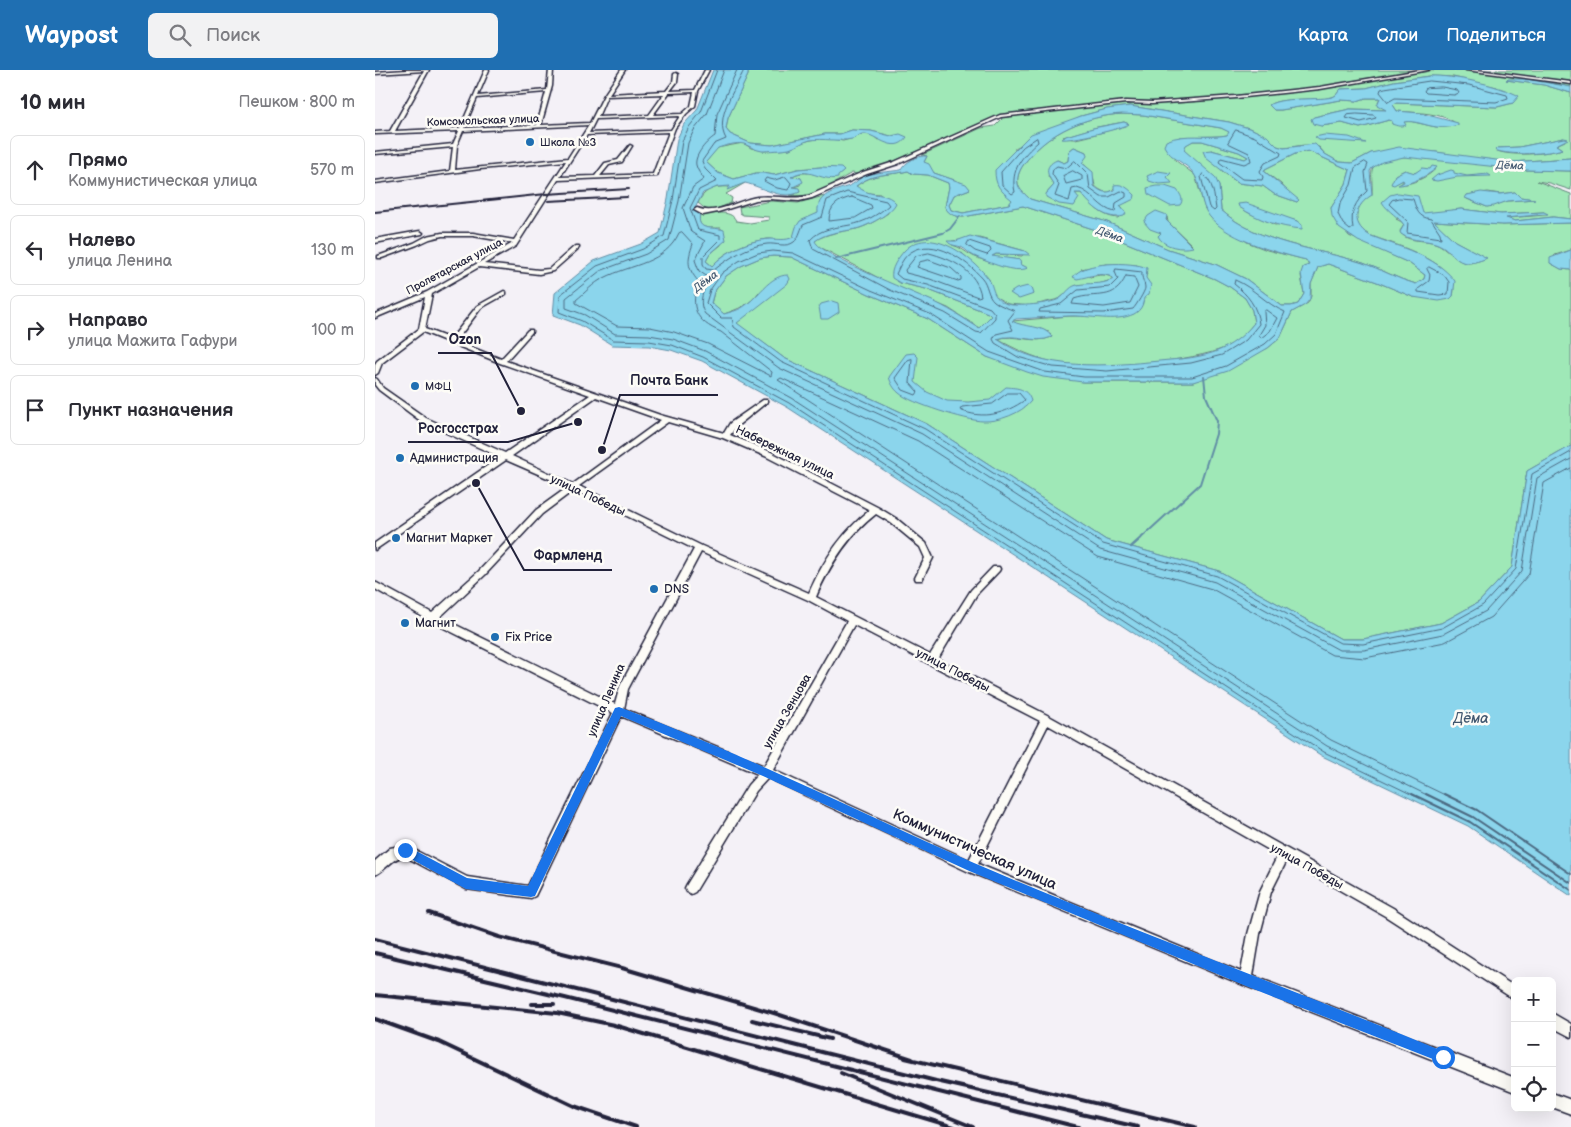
<!DOCTYPE html>
<html lang="ru">
<meta charset="utf-8">
<style>
:root{--surface:#fff;--page:#f2f2f3;--text:#2b2b33;--muted:#7c7c81;--line:#e1e1e2;--accent:#1f6fb2}
body{margin:0;font-family:"Balsamiq Sans",sans-serif;background:var(--page);color:var(--text)}
.controls{position:absolute;right:15px;bottom:15px;display:grid;overflow:hidden;border-radius:8px;box-shadow:0 5px 20px #0002}
.controls button{width:45px;height:45px;display:grid;place-items:center;padding:0;border:0;border-bottom:1px solid var(--line);background:var(--surface);color:var(--text);font:25px sans-serif}
.stop{position:absolute;width:15px;height:15px;margin:-11px;border:4px solid #1a73e8;border-radius:50%;background:#fff}
.stop.end{background:#1a73e8;border-color:#fff;box-shadow:0 1px 5px #0008}
.list{margin:0;padding:0;list-style:none}
h2{display:flex;justify-content:space-between;align-items:center;height:65px;margin:0;padding:0 20px;font-size:21px}
h2 small{font-size:16px;font-weight:400;color:var(--muted)}
.list li{display:grid;grid-template-columns:32px 1fr auto;gap:15px;align-items:center;box-sizing:border-box;height:70px;margin:0 10px 10px;padding:0 10px;border:1px solid var(--line);border-radius:8px}
.list b{display:block;font-size:19px;white-space:nowrap}
.list p{margin:0;font-size:16px;white-space:nowrap;color:var(--muted)}
.list em{font-size:16px;font-style:normal;color:var(--muted)}
.icon{flex:none;width:28px;height:28px;fill:none;stroke:currentColor;stroke-width:2;stroke-linecap:round;stroke-linejoin:round}
.map{position:relative;flex:none;width:1196px;height:1057px;overflow:hidden}
header{display:flex;align-items:center;gap:30px;box-sizing:border-box;height:70px;padding:0 25px;background:var(--accent);color:#fff}
header strong{font-size:24px}
nav{display:flex;gap:28px;margin-inline-start:auto;font-size:18px}
.search{width:350px;height:45px;background:var(--page);display:flex;align-items:center;gap:12px;box-sizing:border-box;padding:0 18px;border-radius:8px;color:var(--muted);font-size:19px}
main{display:flex}
aside{flex:1;background:var(--surface)}
.map>svg:first-child{display:block}
.green{fill:#9fe8b7;stroke:#608579;fill-rule:evenodd}
.water{fill:#8bd5ec;stroke:#618da5;fill-rule:evenodd}
.lines{fill:none;stroke-linecap:round;stroke-linejoin:round}
.shore-far1{stroke:#4c6a82;stroke-width:1}
.shore{stroke:#4c6a82;stroke-width:2}
.stream-far1{stroke:#618da5;stroke-width:2}
.stream{stroke:#618da5;stroke-width:2.5}
.minor-casing{stroke:#22223b;stroke-width:3}
.minor{fill:#fdfcf7;fill-rule:evenodd}
.rail-far1{stroke:#22223b;stroke-width:2}
.rail{stroke:#22223b;stroke-width:4}
.route{fill:#1a73e8}
.poi-dot{fill:#1f6fb2;stroke:#fdfcf7;stroke-width:2}
.labels{text-anchor:middle;stroke-width:5;stroke-linejoin:round;paint-order:stroke}
.far-street-label{font-size:11px;fill:#22223b;stroke:#fdfcf7}
.far-poi-label{font-size:11px;fill:#22223b;stroke:#fdfcf7;text-anchor:start}
.far-water-label{font-size:11px;font-style:italic;fill:#425870;stroke:#fdfcf7}
.street-label{font-size:12px;fill:#22223b;stroke:#fdfcf7}
.poi-label{font-size:12px;fill:#22223b;stroke:#fdfcf7;text-anchor:start}
.water-label{font-size:14px;font-style:italic;fill:#425870;stroke:#fdfcf7}
.near-street-label{font-size:15px;fill:#22223b;stroke:#fdfcf7}
.leader{fill:none;stroke:#22223b;stroke-width:2}
.callout-dot{fill:#22223b;stroke:#fdfcf7;stroke-width:2}
.callout-label{font-size:14px;text-anchor:middle;font-weight:bold;fill:#22223b;stroke:#fdfcf7;stroke-width:5;stroke-linejoin:round;paint-order:stroke}
</style>
<header>
<strong>Waypost</strong>
<div class="search"><svg class="icon" aria-label="search" viewBox="0 0 24 24"><circle cx="10" cy="10" r="6"/><path d="M15 15l6 6"/></svg>Поиск</div>
<nav><a>Карта</a><a>Слои</a><a>Поделиться</a></nav>
</header>
<main>
<aside>
<h2>10 мин<small>Пешком · 800 m</small></h2>
<ul class="list">
<li><svg class="icon" aria-label="ahead" viewBox="0 0 24 24"><path d="M12 20V5M6 11l6-6 6 6"/></svg><div><b>Прямо</b><p>Коммунистическая улица</p></div><em>570 m</em></li>
<li><svg class="icon" aria-label="left" viewBox="0 0 24 24"><path d="M17 20v-9H6M10 6l-5 5 5 5"/></svg><div><b>Налево</b><p>улица Ленина</p></div><em>130 m</em></li>
<li><svg class="icon" aria-label="right" viewBox="0 0 24 24"><path d="M7 20v-9h11M14 6l5 5-5 5"/></svg><div><b>Направо</b><p>улица Мажита Гафури</p></div><em>100 m</em></li>
<li><svg class="icon" aria-label="arrive" viewBox="0 0 24 24"><path d="M6 21V4h12l-3 4 3 4H6"/></svg><div><b>Пункт назначения</b></div></li>
</ul>
</aside>
<div class="map">
<svg width="1196" height="1057" viewBox="0 0 1196 1057">
<rect width="100%" height="100%" fill="#f4f1f7"/>
<filter id="ink" filterUnits="userSpaceOnUse"><feTurbulence type="fractalNoise" baseFrequency=".02" numOctaves="2"/><feDisplacementMap in="SourceGraphic" scale="10" xChannelSelector="R" yChannelSelector="G"/><feConvolveMatrix kernelMatrix="1 2 1 2 8 2 1 2 1" color-interpolation-filters="sRGB"/></filter>
<g filter="url(#ink)">
<g class="green">
<path d="M373,0H1196V17L1151,9L1131,10L1169,15L1196,23V88L1136,92L1097,88L1061,82L996,83L977,93L964,92L950,84L944,77L929,75L909,78L902,76L891,66L877,59L854,52L755,36L732,39L706,46L640,78L637,131L634,134L588,143L576,140L574,135L579,125L595,119L585,112L559,103L549,92L552,86L547,85L606,58L620,56L627,49L624,45L508,96L482,104L477,103C458,113 437,130 415,125L421,124L418,117L425,115L426,108L416,107C437,94 450,117 469,101L446,97L423,99L399,105L388,103H381L359,109L343,103L331,92L342,78L368,73L376,78L389,81L415,79L424,73L436,70L450,68L468,71L482,67L485,64L497,65L503,70L516,66L496,61L477,60L465,64H450L397,75L375,73L355,64L351,59L353,48L373,5ZM1055,6L1078,7L1122,17L1138,33L1122,37L1019,33L1018,35L1022,41C1041,43 1068,42 1083,55L1061,57L1034,51L1017,54V51L1014,50L985,58L967,53L946,56L939,47L975,39L1012,40L1003,32L1005,28H991L982,31L966,30L906,40H899L894,35C909,25 953,33 961,25C963,23 964,20 966,19L991,18L1019,11ZM1189,68L1190,71L1181,75L1187,79C1173,84 1133,87 1120,80L1123,78L1144,77Z"/>
<path d="M747,44L768,45L846,58L855,62L852,65L846,66L805,67L800,90L820,105L830,139L872,172L892,180L931,190L934,196L926,205L929,224L923,234L916,236H907L871,209L840,194L793,179L732,152L655,129C651,125 644,120 643,114C641,105 647,96 652,90C675,61 712,46 747,44ZM749,52L754,54C752,56 703,69 700,69C696,69 692,68 688,67L722,57ZM699,77L711,82L707,93C716,99 718,105 720,116C726,121 734,126 739,118L753,132L747,133L745,136L748,139L743,148C727,147 716,135 706,123L671,124L679,115L673,106L682,90L689,93L693,91L694,81ZM792,147L793,152L817,175L783,166L787,164Z"/>
<path d="M827,71L864,82L873,87L870,89L836,80L848,102L863,113L888,116L899,124L922,132L906,114L889,101L890,99L920,84L933,81L975,100L971,114L956,138L974,166L1034,193L1050,205L1049,209L1041,214C1022,209 1006,199 988,193C941,178 884,174 846,140L844,116L809,80L810,75L818,71ZM863,135L922,151L900,155L872,142Z"/>
<path d="M1024,87H1043L1151,100L1196,101V120L1174,113L1162,111L1196,124V149L1178,147L1140,151L1131,148L1171,145L1169,142L1126,144L1086,139L1021,149L1027,152L1029,155L1025,161C1030,173 1049,169 1060,173C1073,177 1079,192 1093,193C1097,193 1108,190 1111,188L1080,171L1058,151L1128,155L1196,153V180L1180,185L1175,193L1186,199L1196,200V376L1152,401L1137,497L1104,532L1066,553L988,569H966L844,501L731,470L552,354L409,288L361,253L368,246L384,222C375,235 363,239 349,244L336,234L339,222L351,206L366,196L385,188L398,186L416,187L494,224L553,249L612,287L708,312H818L893,278L905,268L917,242L933,233L936,226V214L943,197L953,194L1002,212L1038,227L1078,226C1087,192 1017,174 994,165C974,153 980,135 997,124C998,96 989,95 1024,87ZM1061,98C1057,105 1034,116 1026,114L1029,110L1022,112L1021,114L1018,112L1020,105L1030,100L1038,103ZM1113,122L1125,124L1140,122L1145,127L1159,129L1133,131L1112,137L1092,129V125Z"/>
<path d="M533,101L538,104L553,105L573,113L574,117L570,137C575,145 579,146 588,147L648,136L718,159L840,209L855,217L870,228L877,240L879,253C870,265 859,275 844,280C806,293 716,300 678,292C657,287 640,279 622,269C640,263 658,275 677,267L674,262L642,254L637,251L695,246L748,247L772,204L762,195L731,194L706,199L715,207C724,205 731,203 739,209L721,215H702L684,229L655,236L633,234L621,227L617,221L614,209L587,183L525,213L551,219L613,243L616,246L604,258L573,238L517,215L441,175L439,171C452,163 466,162 481,159C491,157 504,149 513,143L505,124L493,123L480,117C499,102 512,106 533,101ZM604,168L650,181L647,186L621,184L617,187L646,190L645,194L652,198C633,196 615,194 598,186C590,182 586,177 577,175V171Z"/>
<path d="M370,113L351,124L357,128L356,133L339,140L333,141L323,133C330,118 341,116 355,117C358,117 365,113 370,113Z"/>
<path d="M449,126L444,135V143C426,150 427,161 415,169C410,172 399,169 393,169C373,171 350,181 337,196L331,191L335,184L346,175V158C334,158 321,160 325,144C336,145 356,138 361,151L375,153L394,150V147L368,145L365,143L364,137L396,131L423,133Z"/>
</g>
<g class="water">
<path d="M338,0H373V5L353,48L351,59L355,64L375,73L397,75L450,64H465L477,60L496,61L516,66L525,64L532,67C519,87 498,61 487,64C483,65 481,69 477,69C463,72 449,68 435,70C427,72 421,77 414,79C409,80 392,81 387,81C380,80 375,76 369,74C362,72 349,76 343,78L331,92L343,103L359,109L381,103H388L399,105L423,99L446,97L466,98L469,101L463,106V108C445,112 433,95 416,107L426,108L428,112L418,117L424,118L425,122C407,131 388,117 370,113L352,120L355,116L342,117L328,123L319,140L325,144C321,162 337,156 349,160L351,170L335,184L331,191L337,196C351,181 374,170 395,169C403,169 411,171 418,167L421,157L425,151L443,143C441,124 460,121 474,116C479,114 483,110 487,107C499,102 513,102 526,100C530,92 543,85 552,86L549,92L554,94L559,103L591,114L595,119L579,125L574,135L576,140L588,143L634,134L637,130C625,120 620,116 620,100L656,64L706,46L732,39L755,36L854,52L877,59L892,66L902,76L909,78L940,74L950,84L964,92L977,93L996,83L1024,77L1136,92L1196,88V101H1192L1151,100L1029,87L1007,92L997,98L995,101L997,125C980,135 975,153 994,165C1023,177 1060,185 1080,211L1078,226L1075,229L1064,231L1038,227L1002,212L953,194L943,197L936,214L935,229L930,235L917,242L905,268L893,278L853,301L818,312H708L668,307L652,302L612,287L553,249L494,224L416,187L398,186L385,188L366,196L351,206L339,222L336,233L349,244C355,242 362,241 368,237C383,228 394,205 413,205L415,209L412,214L362,253L409,288L552,354L731,470L844,501L966,569H988L1066,553L1104,532L1137,497L1152,401L1196,376V826L1093,756L947,686L412,337L327,291L296,280L274,276L237,275L205,255L178,245L180,223L219,191L266,174L285,163L293,129L302,69L309,54L322,40ZM747,44L768,45L846,58L854,62L852,65C832,69 811,62 791,71L789,76C796,90 811,92 819,104C826,114 825,130 831,141C845,168 903,183 931,190L934,195L928,197L926,203L929,224L923,234L916,236H907L871,209L840,194L793,179L732,152L655,129C651,125 644,120 643,114C641,105 647,96 652,90C675,61 712,46 747,44ZM827,71L864,82L873,87L870,89L836,80L828,81L831,88L863,113L888,116L899,124L922,132L924,130L889,101L890,99L920,84L933,81L975,100L971,114L956,138L957,146L964,158L983,171L1034,193L1050,205L1049,209L1041,214C1022,209 1006,199 988,193C941,178 884,174 846,140L844,116L840,107L809,80L811,75L818,71ZM533,101L538,104L553,105L573,113L574,117L570,137C574,145 580,146 588,147L648,136L718,159L840,209L855,217L870,228L877,240L879,253C870,264 861,272 847,279C828,288 805,289 784,291C730,296 669,302 622,269C641,262 658,275 677,267C669,254 649,258 637,251L641,249C659,248 676,247 694,246C715,245 740,253 759,244C766,240 768,235 769,228L774,224L776,215L771,208L772,198C757,191 708,191 698,207L702,209C714,207 729,200 739,209C723,216 716,212 702,215C693,217 691,225 684,229C675,234 642,237 632,234C616,228 620,218 613,208C596,186 554,154 529,181C523,188 515,199 517,208L525,213L551,219L613,243L616,246L604,258C588,248 572,237 555,230C535,221 446,186 440,171C452,162 467,162 481,159C493,156 516,144 521,133C513,123 502,126 492,122C489,121 484,118 481,116C499,102 512,106 533,101Z"/>
<path d="M1055,6C1077,5 1124,15 1144,26L1138,33L1122,37L1020,33L1018,35L1022,41L1045,43L1083,53V55C1076,57 1069,58 1062,57C1051,56 1040,50 1029,52L1031,55C1026,57 1022,56 1017,54V51L1014,50L985,58L967,53L946,56L938,54L936,49L939,47L975,39L1011,40L1002,35L1005,28H991L982,31L966,30L906,40H899L894,35C909,25 954,32 961,25C963,23 964,20 966,19L991,18L1019,11Z"/>
<path d="M1134,9H1151L1196,17V23L1169,15L1131,10Z"/>
<path d="M749,52L754,54C750,58 694,71 687,69L691,66L718,58Z"/>
<path d="M949,65L974,67L991,73L944,70L940,67Z"/>
<path d="M1189,68L1193,69L1181,75L1187,79C1173,84 1134,86 1120,80L1123,78L1144,77Z"/>
<path d="M699,77L711,82L712,86L707,93L718,102L719,116C726,122 731,124 739,120V115C748,113 754,119 760,125L759,129L745,136L751,143L749,146C731,151 716,136 706,123H700L704,128L699,136L684,134L671,127V124L679,115C672,105 668,96 682,90L689,93L693,91L694,81Z"/>
<path d="M1057,96L1062,97C1057,104 1032,116 1023,115L1029,112L1028,110L1019,115L1016,114L1020,105L1030,100L1040,103L1047,98L1055,99Z"/>
<path d="M1076,100L1079,101V103L1092,106L1113,104L1116,106L1082,107L1062,111L1056,110L1062,105Z"/>
<path d="M783,101L796,103L792,107L797,113L784,114L774,111L772,106Z"/>
<path d="M781,116H790L802,120C806,125 809,130 805,135L795,136L773,124L772,118Z"/>
<path d="M1106,122L1125,124L1140,122L1145,127L1160,129L1133,131L1119,136L1112,137L1090,128L1092,125Z"/>
<path d="M1023,123L1043,126L1048,143L1086,139L1126,144L1169,142L1173,144L1131,148L1140,151L1178,147L1196,149V153L1128,155L1059,151L1080,171L1112,188C1108,190 1098,193 1093,193C1081,193 1076,181 1067,176C1054,168 1038,173 1026,164L1025,162L1029,155C1024,147 1013,142 1007,132L1015,125Z"/>
<path d="M871,133L922,151L927,155V159C903,157 884,150 864,137L863,134Z"/>
<path d="M781,141L792,145L791,150L818,177C807,180 788,177 783,166L786,163L775,159L769,152L773,146Z"/>
<path d="M595,166L650,181L655,185L621,184L617,186L646,190L645,194L653,198C639,204 613,192 599,186C594,184 591,179 586,177C580,175 576,176 572,171H581Z"/>
<path d="M1196,180V200L1186,199L1175,193V188Z"/>
<path d="M653,216L657,218L659,224L644,229L635,223L641,219Z"/>
<path d="M457,231L463,233L464,242L453,249H446L444,237L446,234Z"/>
<path d="M539,283L543,287L540,312L552,322L572,331L593,332L615,330L631,317C643,318 652,318 656,331C647,343 623,352 608,351C592,351 535,333 524,323C518,318 516,313 514,307L531,284Z"/>
</g>
<g class="lines">
<g class="shore-far1">
<path d="M342,0L326,42L314,57L307,71L298,130L289,166L268,179L222,196L185,225L184,242L207,251L238,270L274,271L297,275L328,287L414,333L949,682L1040,726"/>
<path d="M349,0L332,44L319,60L313,73L304,131L294,170L271,184L225,201L191,228V238L210,245L240,264L274,265L298,269L330,281L417,328L952,676L1054,726"/>
<path d="M362,0L342,44L340,66C332,71 319,85 321,95C322,100 326,105 329,109L318,117L308,138L316,162L330,171L320,190L324,201L334,208C329,220 322,232 330,244L404,298L547,364L725,480L840,512L964,580H989L1068,564L1111,541L1147,501L1162,408L1196,389"/>
<path d="M369,0C360,20 339,48 351,69L339,74L327,91L330,99L342,111L324,120L315,138L323,160L345,165V169L328,186V194L331,199L339,200C354,188 372,176 392,174C401,173 411,178 419,172C424,168 425,161 428,155L447,147L452,130L472,122L511,131L514,135C503,145 490,152 475,155C460,158 446,158 435,170L438,179L515,220L570,243L601,262L606,263L620,248V244L615,238L553,215L527,209L521,204C525,196 528,187 536,182C559,167 591,190 607,208C613,215 612,225 619,231C625,236 633,238 640,241L633,250L638,260L621,264L618,269L620,273L643,287L678,297L732,301L816,293L847,285L871,270L884,254C882,236 873,225 859,214L860,210C879,218 891,234 910,242L901,264L890,274L851,296L817,307H709L670,302L614,282L555,244L496,220L418,183L398,181L383,183L364,191L347,203L335,220L331,233L346,248H357L359,257L406,292L550,359L728,474L842,506L965,573L988,574L1067,558L1108,535L1141,499L1157,404L1196,382"/>
<path d="M1055,11L1094,15L1132,25L1133,28L1121,32L1020,28L1013,32L1005,22L1006,19L1010,18Z"/>
<path d="M1067,17L1082,20L1084,23L1079,25L1051,23L1049,21L1051,18Z"/>
<path d="M982,44L999,45L1001,48L986,52L971,48L973,45Z"/>
<path d="M861,60L880,67L906,83L905,86L890,93L885,101L888,107L887,110L867,109L844,92L846,88L869,94L876,91L874,83L853,73Z"/>
<path d="M662,68L663,72C647,86 635,100 640,122L637,124L627,115L626,102L648,77Z"/>
<path d="M700,91L713,104L715,119L726,127H734L746,121L751,123V127L741,133L740,142C724,139 718,122 702,118L697,119L694,131L680,126L684,115L677,104L678,99L682,96L691,98Z"/>
<path d="M990,92L993,94L990,102L992,121C980,132 975,142 978,158L975,160L968,154L963,144L965,134L976,115L980,98Z"/>
<path d="M698,101L707,106V110L691,114L688,106Z"/>
<path d="M828,104C839,113 839,126 841,139L839,141L834,137L826,107Z"/>
<path d="M411,107L416,113L413,120L402,118L389,111L391,108L399,110Z"/>
<path d="M477,127L496,135L497,138L480,148L454,151C454,136 463,130 477,127Z"/>
<path d="M1024,128L1038,129C1042,141 1043,147 1056,149L1065,163L1066,168L1032,163L1033,152L1014,134L1017,130Z"/>
<path d="M307,162L318,174C312,190 312,198 323,211C315,238 320,251 346,262L397,302L396,306L333,274L299,262L275,257L242,256L201,233V230C210,223 218,213 229,208C256,194 290,194 304,163Z"/>
<path d="M594,171L615,178L616,181L612,185L600,181L592,175Z"/>
<path d="M554,183C577,189 602,201 606,226L603,227L555,209L531,203L530,200L541,186Z"/>
<path d="M554,190L576,198L586,207V210L583,211L542,197L545,192Z"/>
<path d="M1054,197L1069,205L1074,212L1073,224L1064,225L1043,222V219L1054,211L1055,205L1052,199Z"/>
<path d="M741,199L767,202C766,209 770,212 770,218C770,221 761,236 758,239L729,243L664,242L665,239L686,234L703,220L735,217L743,209L740,202Z"/>
<path d="M751,206L759,207L763,217L755,233L729,237L697,234L699,229C722,221 739,233 751,206Z"/>
<path d="M891,240L902,248L895,261L886,268L884,265L890,255L889,242Z"/>
<path d="M537,289L535,313L543,322L541,325L528,320L520,308L533,290Z"/>
<path d="M633,323H644L650,330C630,344 608,350 585,340L587,337L617,334Z"/>
<path d="M1072,726L956,670L403,310L406,308L543,371L723,487L837,519L957,585L990,588L1070,572L1116,547L1154,504L1169,413L1196,398"/>
</g>
<g class="shore">
<path d="M1037,724L1095,752L1196,820"/>
<path d="M1051,724L1098,747L1196,813"/>
<path d="M1069,724L1102,740L1196,804"/>
</g>
<g class="stream-far1">
<path d="M461,189L568,163L575,159L585,146"/>
<path d="M765,469L825,414L841,364L842,351L831,326L829,306"/>
</g>
<path class="stream" d="M756,477L766,468"/>
<defs>
<g id="minor">
<path d="M32,0H54L20,61L85,58L110,0H114L103,26L172,20L174,0H178L177,16L166,55L215,53L229,25L246,0H250L234,24L291,21L298,12L299,4L301,3L303,4L302,12L295,21L320,20L330,0H334L323,21L320,36L311,44L300,58L282,106L183,110L141,176L109,194L164,200L174,199L200,176H204V178L178,201L164,204L104,197L57,224L50,259L76,269L102,236L129,221L131,222V224L106,238L81,271L126,289L153,260H157V262L131,291L285,345L349,363L355,353L388,330H392V332L361,357L355,365L396,382L504,438L522,449L551,473L558,488L547,510H541L540,508L550,488L545,477L516,453L501,444C473,466 455,494 441,527L555,585L596,520L618,497H624L625,499L624,501L602,524L563,589L674,646L1018,838L1140,917V930L1010,846L912,790L896,822L885,864L878,906L1140,1008V1022L871,916L592,801L393,708L381,721L320,822L316,824L312,822L310,818L312,814L373,715L383,704L246,646L160,826L156,828L91,819L29,786C17,788 11,800 0,805V791L15,778L30,775L92,807L153,816L238,643L55,551L0,519V512L57,543L104,501L161,440L193,417L131,390L0,480V473L125,387L47,352L4,320L0,315V308L2,309L8,318L51,348L130,383L215,325L125,293L48,262L7,293L3,303L0,305V294L2,291L44,259L50,227L0,248V244L52,222L138,173L98,166H67L55,169L42,175L7,188H3V186L39,173L52,166L67,163H98L139,170L191,91L105,99L0,113V111L75,101L78,77L0,84V82L78,74L84,61L0,64V62L15,61L49,1L0,4V2ZM171,22L162,55L89,58L102,28ZM319,22L316,36L307,44L278,45L294,23ZM289,24L274,45L223,47L232,26ZM305,46L296,60L214,63L221,49ZM214,55L193,88L80,100L82,75L88,61ZM294,62L278,104L225,106L234,95L247,92L257,76L255,75L243,90L230,93L220,106L185,107L212,65ZM221,327L286,350L198,414L137,386ZM293,352L348,368L390,386L495,440C467,462 448,491 434,523L327,476L204,416ZM199,420L319,479L245,616L240,634L65,547L110,505L167,444ZM326,482L433,530L472,551L389,696L249,639L253,619ZM479,555L665,651L594,790L398,700ZM673,655L903,785L885,821L873,864L866,902L603,794Z"/>
<path d="M1045,0H1054L945,19L861,28L777,34L751,33L626,47L523,94L492,104L437,128L424,131L395,129L381,130L343,142L328,145L319,140L322,138C341,146 363,130 382,127C400,125 417,130 433,126L488,102L519,92L625,45L751,31L777,32L861,26L945,17Z"/>
<path d="M1091,0H1102L1196,12V14Z"/>
<path d="M45,161L48,163L47,164L0,173V169Z"/>
<path d="M1177,943L1196,954V967L1177,957Z"/>
<path d="M1177,1023L1196,1030V1044L1177,1037Z"/>
</g>
</defs>
<use href="#minor" class="minor-casing"/>
<use href="#minor" class="minor"/>
<g class="rail-far1">
<path d="M173,131L252,127"/>
<path d="M0,142L171,124L254,119"/>
</g>
<g class="rail">
<path d="M54,843L124,867L247,898L402,944L537,989"/>
<path d="M0,869L561,1011L763,1057"/>
<path d="M0,883L190,928L703,1057"/>
<path d="M0,925L182,943L239,955L579,1057"/>
<path d="M157,934H179"/>
<path d="M0,949L64,972L199,1036L261,1057"/>
<path d="M377,950L455,969"/>
<path d="M530,988L820,1057"/>
<path d="M466,1003L598,1057"/>
</g>
</g>
</g>
<path class="route" d="M244,637C365,682 481,741 599,793C755,860 915,918 1072,983L1074,987L1072,991L1068,993L871,916L592,800L388,706L246,646L160,826L156,827L91,819L27,784L25,780L27,777L30,775L92,808L153,816L240,638Z"/>
<g class="poi-dot">
<circle cx="155" cy="72" r="5"/>
<circle cx="40" cy="316" r="5"/>
<circle cx="25" cy="388" r="5"/>
<circle cx="21" cy="468" r="5"/>
<circle cx="279" cy="519" r="5"/>
<circle cx="30" cy="553" r="5"/>
<circle cx="120" cy="567" r="5"/>
</g>
<g class="labels">
<g class="far-street-label">
<text transform="translate(108 50) rotate(-2)" y="4">Комсомольская улица</text>
<text transform="translate(79 196) rotate(-28)" y="4">Пролетарская улица</text>
</g>
<g class="far-poi-label">
<text x="165" y="76">Школа №3</text>
<text x="50" y="320">МФЦ</text>
</g>
<g class="far-water-label">
<text transform="translate(1135 95) rotate(2)" y="4">Дёма</text>
<text transform="translate(735 164) rotate(20)" y="4">Дёма</text>
<text transform="translate(330 211) rotate(-37)" y="4">Дёма</text>
</g>
<g class="street-label">
<text transform="translate(410 382) rotate(26)" y="4">Набережная улица</text>
<text transform="translate(213 425) rotate(25)" y="4">улица Победы</text>
<text transform="translate(578 600) rotate(27)" y="4">улица Победы</text>
<text transform="translate(231 630) rotate(-67)" y="4">улица Ленина</text>
<text transform="translate(412 641) rotate(-60)" y="4">улица Зенцова</text>
<text transform="translate(932 796) rotate(29)" y="4">улица Победы</text>
</g>
<g class="poi-label">
<text x="35" y="392">Администрация</text>
<text x="31" y="472">Магнит Маркет</text>
<text x="289" y="523">DNS</text>
<text x="40" y="557">Магнит</text>
<text x="130" y="571">Fix Price</text>
</g>
<g class="water-label">
<text x="1096" y="653">Дёма</text>
</g>
<g class="near-street-label">
<text transform="translate(600 779) rotate(24)" y="5">Коммунистическая улица</text>
</g>
</g>
<path class="leader" d="M146 341L116 283H63M227 380L245 325H343M203 352L133 372H33M101 413L149 500H237"/>
<g class="callout-dot">
<circle cx="146" cy="341" r="5"/>
<circle cx="227" cy="380" r="5"/>
<circle cx="203" cy="352" r="5"/>
<circle cx="101" cy="413" r="5"/>
</g>
<g class="callout-label">
<text x="90" y="274">Ozon</text>
<text x="294" y="315">Почта Банк</text>
<text x="83" y="363">Росгосстрах</text>
<text x="193" y="490">Фармленд</text>
</g>
</svg>
<div class="controls">
<button>+</button>
<button>−</button>
<button><svg class="icon" aria-label="locate" viewBox="0 0 24 24"><circle cx="12" cy="12" r="6"/><path d="M12 2v4M12 18v4M2 12h4M18 12h4"/></svg></button>
</div>
<div class="stop" style="left:1068px;top:987px"></div>
<div class="stop end" style="left:30px;top:780px"></div>
</div>
</main>
